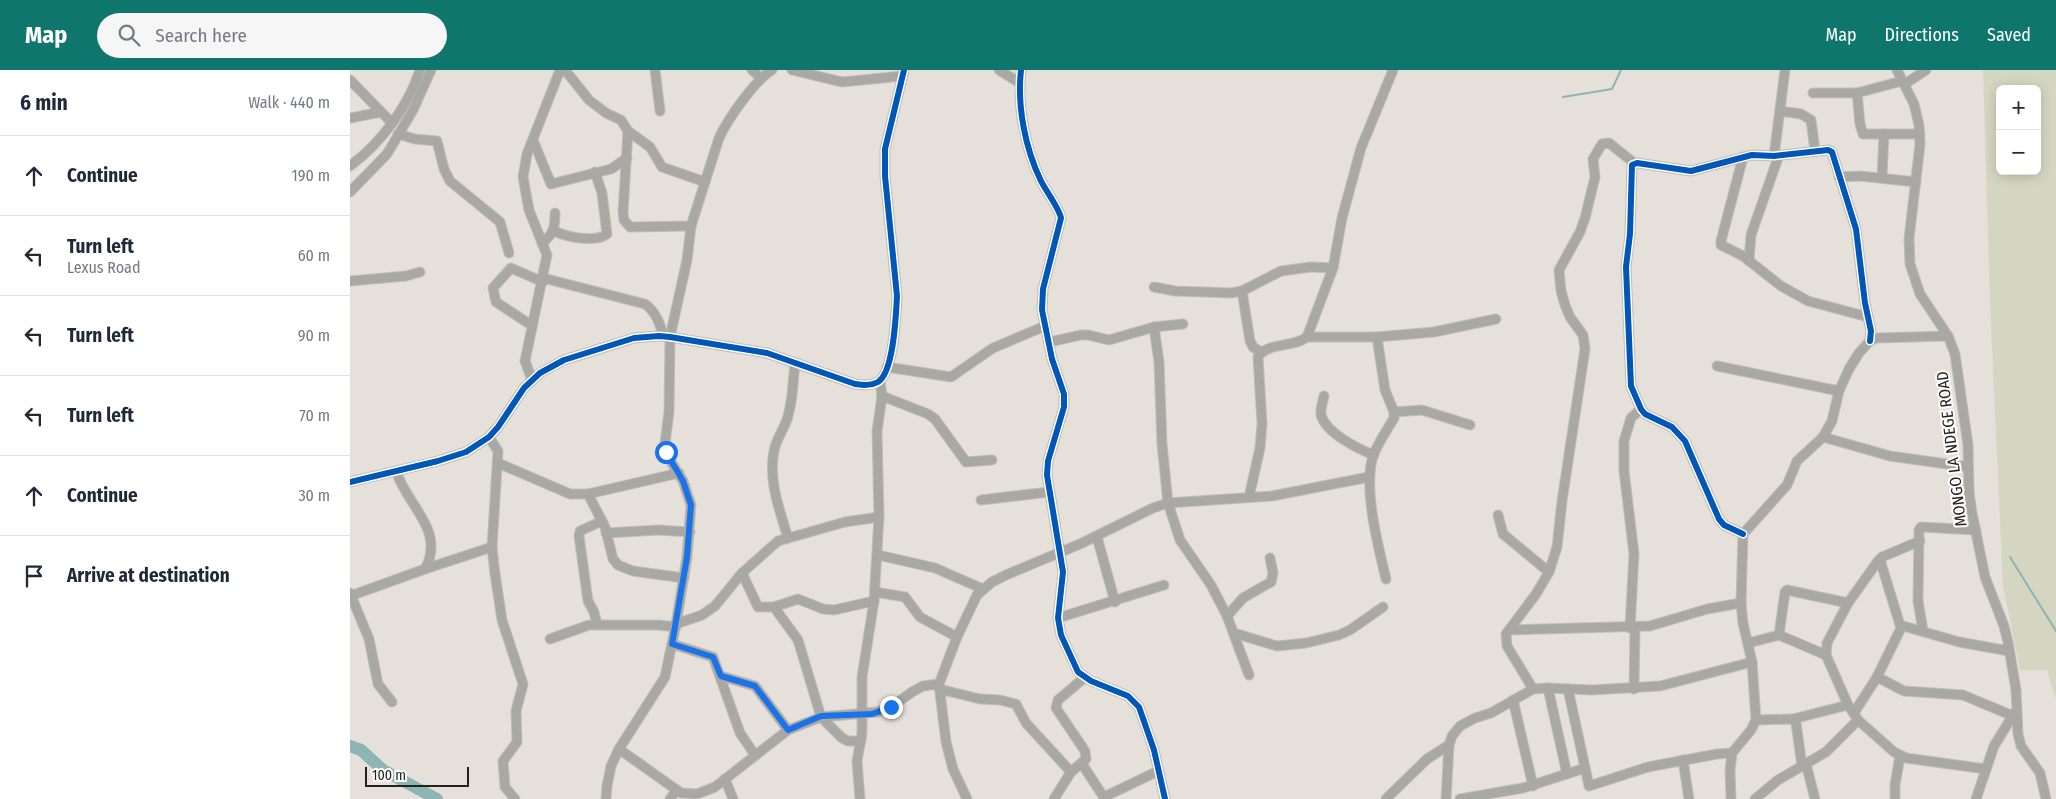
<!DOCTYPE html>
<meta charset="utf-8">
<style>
:root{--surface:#fff;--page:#f6f6f7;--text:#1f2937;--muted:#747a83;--line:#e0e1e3;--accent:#0f766e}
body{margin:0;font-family:"Fira Sans Condensed",sans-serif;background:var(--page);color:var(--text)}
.controls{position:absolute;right:15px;top:15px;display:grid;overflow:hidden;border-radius:8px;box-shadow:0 2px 12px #0003}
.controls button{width:45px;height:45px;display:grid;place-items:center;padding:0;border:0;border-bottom:1px solid var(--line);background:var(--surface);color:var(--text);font:25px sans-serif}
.scale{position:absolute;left:15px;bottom:12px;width:104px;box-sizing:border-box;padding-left:5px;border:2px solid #25211e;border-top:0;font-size:14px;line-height:18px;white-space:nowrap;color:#25211e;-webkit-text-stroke:4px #fff;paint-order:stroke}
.stop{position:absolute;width:15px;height:15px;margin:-11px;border:4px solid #1a73e8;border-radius:50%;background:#fff}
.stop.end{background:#1a73e8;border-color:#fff;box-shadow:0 1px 5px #0008}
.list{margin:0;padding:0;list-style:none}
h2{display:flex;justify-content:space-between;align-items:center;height:65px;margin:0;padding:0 20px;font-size:21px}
h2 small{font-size:16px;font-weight:400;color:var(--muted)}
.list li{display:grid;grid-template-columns:32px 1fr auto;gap:15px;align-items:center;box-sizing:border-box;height:80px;padding:0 20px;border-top:1px solid var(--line)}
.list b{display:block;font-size:19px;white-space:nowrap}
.list p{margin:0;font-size:16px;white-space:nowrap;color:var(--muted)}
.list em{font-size:16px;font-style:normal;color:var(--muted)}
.icon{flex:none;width:28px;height:28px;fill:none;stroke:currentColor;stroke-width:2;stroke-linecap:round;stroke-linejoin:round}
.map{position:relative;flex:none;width:1706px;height:729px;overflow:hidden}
header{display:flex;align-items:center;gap:30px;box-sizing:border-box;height:70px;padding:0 25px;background:var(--accent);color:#fff}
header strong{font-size:24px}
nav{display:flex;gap:28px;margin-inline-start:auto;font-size:18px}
.search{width:350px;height:45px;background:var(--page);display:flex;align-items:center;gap:12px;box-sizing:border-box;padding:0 18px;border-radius:28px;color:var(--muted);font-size:19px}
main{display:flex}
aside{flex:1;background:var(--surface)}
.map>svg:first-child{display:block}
.grass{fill:#d5d6c2;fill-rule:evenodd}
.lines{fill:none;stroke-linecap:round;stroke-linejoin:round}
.stream{stroke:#8cb5b4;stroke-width:2}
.river{stroke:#8cb5b4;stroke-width:12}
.minor-casing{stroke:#c2beba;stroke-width:11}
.minor{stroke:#aaa8a5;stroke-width:9}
.cycleway-casing{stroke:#fff;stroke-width:9}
.cycleway{stroke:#0057b8;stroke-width:6}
.route{stroke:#1a73e8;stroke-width:6}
.labels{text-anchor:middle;stroke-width:4;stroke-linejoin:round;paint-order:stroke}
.street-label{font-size:16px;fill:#25211e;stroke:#fff}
</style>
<header>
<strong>Map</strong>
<div class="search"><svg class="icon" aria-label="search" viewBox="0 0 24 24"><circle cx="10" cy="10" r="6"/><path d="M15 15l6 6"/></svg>Search here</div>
<nav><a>Map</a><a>Directions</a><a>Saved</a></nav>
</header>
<main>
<aside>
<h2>6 min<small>Walk · 440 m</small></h2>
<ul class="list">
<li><svg class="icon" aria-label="ahead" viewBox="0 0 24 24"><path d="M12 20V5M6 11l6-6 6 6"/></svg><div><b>Continue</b></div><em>190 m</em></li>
<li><svg class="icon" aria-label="left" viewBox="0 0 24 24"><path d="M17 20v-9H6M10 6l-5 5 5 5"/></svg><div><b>Turn left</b><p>Lexus Road</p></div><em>60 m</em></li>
<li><svg class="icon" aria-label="left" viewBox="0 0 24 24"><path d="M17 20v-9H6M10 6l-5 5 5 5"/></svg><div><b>Turn left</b></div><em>90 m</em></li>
<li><svg class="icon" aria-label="left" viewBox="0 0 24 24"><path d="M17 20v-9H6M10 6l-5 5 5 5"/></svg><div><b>Turn left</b></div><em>70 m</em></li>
<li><svg class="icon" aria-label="ahead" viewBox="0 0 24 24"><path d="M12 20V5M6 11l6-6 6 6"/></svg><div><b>Continue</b></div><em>30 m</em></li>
<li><svg class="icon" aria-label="arrive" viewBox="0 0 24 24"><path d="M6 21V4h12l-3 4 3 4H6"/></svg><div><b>Arrive at destination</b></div></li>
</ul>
</aside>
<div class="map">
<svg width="1706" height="729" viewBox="0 0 1706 729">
<rect width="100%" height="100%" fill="#e6e0db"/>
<path class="grass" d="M1633,0H1706V629L1697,600H1670L1653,516L1640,235ZM1650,19H1687V101H1650Z"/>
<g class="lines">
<g class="stream">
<path d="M1213,27L1262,19L1271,0"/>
<path d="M1660,487L1706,561"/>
</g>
<path class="river" d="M0,676L11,680L33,700L87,729"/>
<defs>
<g id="minor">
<path d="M215,0L239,30L256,43L271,50L278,61L300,77L312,97L355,112"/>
<path d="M305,0L310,41"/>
<path d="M402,0L411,8"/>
<path d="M442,0L492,12L552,6"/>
<path d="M649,0L670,13"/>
<path d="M671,0C667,36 675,78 691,111C696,121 709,138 711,148L693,219L692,240L702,289L714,324V337L698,391L697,405L713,502L708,548L711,565L728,602L741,611L778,626L789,637L804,680L815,729"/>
<path d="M1547,0L1564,34L1569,55L1570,74L1559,169L1560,194L1570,224L1598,266L1605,284L1618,375L1619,422L1622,443L1635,507L1654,556L1658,572L1666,620L1668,664L1671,676L1690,703L1696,729"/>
<path d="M0,10L41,52"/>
<path d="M1555,14L1576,0"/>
<path d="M1463,23H1507L1552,11"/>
<path d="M1507,23L1510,54L1513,64H1570"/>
<path d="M1430,41L1451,44L1461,50L1465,81"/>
<path d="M0,48L31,42"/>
<path d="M278,61L273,142L274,150L280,157L341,156"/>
<path d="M48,64L65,69L87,71L94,99L100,111L150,152L159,183"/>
<path d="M183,70L201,114L261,99L277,88"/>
<path d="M1424,86L1435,0"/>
<path d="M1393,87L1371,171V175L1393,186L1431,216L1458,231L1518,247"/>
<path d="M0,96C31,73 58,37 70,0"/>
<path d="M1489,107L1510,106L1566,112"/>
<path d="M1532,107L1534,64"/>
<path d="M0,122L37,84L63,40L81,0"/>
<path d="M204,161C217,167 245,173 257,164L252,123L245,102"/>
<path d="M192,173C204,164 205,157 205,143"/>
<path d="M1399,191L1401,165L1429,85"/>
<path d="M193,208L295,234C304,240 312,255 312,266"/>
<path d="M0,211L56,206L70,202"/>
<path d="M804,217L825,221L881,223L892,221L931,201L961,197L983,198"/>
<path d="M892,221L900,271L903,277L911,282"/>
<path d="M181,255L146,232L143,218L161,198L193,212"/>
<path d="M804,257L809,292L812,374L818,433L830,470L861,515L877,546L899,605"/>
<path d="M957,267H1027L1084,262L1146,249"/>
<path d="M1027,267L1035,320L1044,342V348C1037,360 1028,373 1023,386C1013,419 1028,475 1036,509"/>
<path d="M699,272L731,265H738L759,270L804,257L833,254"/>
<path d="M1367,296L1489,321"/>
<path d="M537,297L601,307L643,278L695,256"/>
<path d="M182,310L175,291L197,185L179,140L173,107L177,84L210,0"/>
<path d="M532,326L578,344L585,349L616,392L642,390"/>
<path d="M974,326C973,332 970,339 971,345C976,363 1008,379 1024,385"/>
<path d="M1044,342L1072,340L1120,355"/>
<path d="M139,367L148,381L142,477L145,504L152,550L173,614L166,641L167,672L153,691L155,717L165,729"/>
<path d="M1473,367L1540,386L1618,397"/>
<path d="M148,393L220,424H238L329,403"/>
<path d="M0,412L88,391L116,382L139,367L148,357L174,318L190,303L214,290L284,268L309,266L320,267L417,283L505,314C513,315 521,316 528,312C544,302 546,244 547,226L535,106V79L554,0"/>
<path d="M238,424L255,457L263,489L268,495L283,501L334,508"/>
<path d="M899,427L910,378L912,354L908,287C917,272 943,278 957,267L983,198L992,148L1011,78L1043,0"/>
<path d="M631,430L699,422"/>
<path d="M1148,445L1153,464L1199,502"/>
<path d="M256,463L308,460L340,462"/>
<path d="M1393,464L1374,455L1369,449L1335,371L1322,357L1295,344L1291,339L1281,316L1276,197L1280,164L1282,95L1287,93L1341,101L1402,85L1424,86L1478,80L1482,82L1506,159L1515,233L1521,261L1520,271"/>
<path d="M747,467L765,532"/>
<path d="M438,468C430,441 418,411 424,381C426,369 435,358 438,346C443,329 443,310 445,293"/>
<path d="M1570,471L1532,487L1528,491L1498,533L1477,573L1476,585L1498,635L1508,650L1544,682L1556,688L1636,699"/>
<path d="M528,485L585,498L633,519"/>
<path d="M1530,490L1550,555L1609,572L1659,581"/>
<path d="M75,499L142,477"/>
<path d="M392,503L408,537H424L448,570L471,647L492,668L498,671H511"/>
<path d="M525,522L555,527L570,547L607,567"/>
<path d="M0,523L19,569L28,614L42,632"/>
<path d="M0,526L75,499C96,460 57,436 46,401"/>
<path d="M424,537L448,529L473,539L484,540L524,531"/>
<path d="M877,546L893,528L921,512L923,503L920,488"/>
<path d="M708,548L814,515"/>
<path d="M247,554L244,542L238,531L229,466L230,461L252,451"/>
<path d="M326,554L352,545L365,536L392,503L428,471L495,452L529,447"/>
<path d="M1280,558L1284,484L1274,401V371L1281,348L1291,339"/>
<path d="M1159,560L1300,556L1357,539L1391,533"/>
<path d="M1573,561L1568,531L1569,460L1571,457L1626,460"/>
<path d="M884,563L927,576L956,573L989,565L1000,560L1033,537"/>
<path d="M1429,565L1435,522L1437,520L1498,533"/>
<path d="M200,569L239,555H308L326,557"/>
<path d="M1398,573L1429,565L1476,585"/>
<path d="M322,574L363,587L390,663L405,685"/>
<path d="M371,606L405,616L438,660"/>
<path d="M1527,607L1554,621L1613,625L1663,646"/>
<path d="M1198,618L1217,704"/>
<path d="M589,619L630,629L650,630L666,634L676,653L721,702"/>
<path d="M1183,619L1157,576L1156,564L1186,524L1199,502L1207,477L1212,431L1235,279L1233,265L1220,247L1215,235L1211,221L1209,200L1230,162L1235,148L1245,107L1243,89L1252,74L1259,73L1284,93"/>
<path d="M1218,619L1239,716L1298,697L1367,684L1382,683"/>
<path d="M1284,619L1285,557"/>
<path d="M1163,630L1183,716"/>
<path d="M1504,643L1527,607L1552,556"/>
<path d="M1443,649L1498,635"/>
<path d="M1406,650L1443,649L1446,653L1452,696"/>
<path d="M269,679L331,723L347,724L365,717L438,660L471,647L528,642L541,637L562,622L573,616L589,614"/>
<path d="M1333,690L1339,729"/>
<path d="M732,694L755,729"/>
<path d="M1456,694L1465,729"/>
<path d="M375,709L383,729"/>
<path d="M754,727L808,701"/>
<path d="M256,729L257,716L261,696L269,679L315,607L326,554L337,487L341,435L333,411L320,390L315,373L319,342L320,267L337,190L341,156L369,68C378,49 404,11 422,0"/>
<path d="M320,729L327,720"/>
<path d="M510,729L507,691L512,663V607L524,531L529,447L527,361L532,326L530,311"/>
<path d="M617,729L603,699L596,672L589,614L607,567L627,525L642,512L656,505L730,474L803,438L818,433L922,426L1019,407"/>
<path d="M704,729L721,702L736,689L735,681L706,638L708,630L734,608"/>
<path d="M1036,729L1077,689L1099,675"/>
<path d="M1096,729L1099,675L1102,666L1110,656L1125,648L1141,643L1183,619L1198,618L1242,620L1310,616L1402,592"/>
<path d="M1110,729L1173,718L1235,698"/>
<path d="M1381,729L1380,701L1382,683L1401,660L1406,650L1402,592L1393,553L1391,533L1393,464L1437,415L1447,391L1473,367L1482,351L1489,321L1499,299L1509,283L1520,271L1526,268L1598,266"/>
<path d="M1405,729L1428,710L1476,682L1508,650"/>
<path d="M1545,729V715L1550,686"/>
<path d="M1626,729L1644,676L1665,642"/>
</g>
</defs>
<use href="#minor" class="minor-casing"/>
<use href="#minor" class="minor"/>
<defs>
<g id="cycleway">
<path d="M671,0C667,36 675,78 691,111C696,121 709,138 711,148L693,219L692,240L702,289L714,324V337L698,391L697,405L713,502L708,548L711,565L728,602L741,611L778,626L789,637L804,680L815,729"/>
<path d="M0,412L88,391L116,382L139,367L148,357L174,318L190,303L214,290L284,268L309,266L320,267L417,283L505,314C513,315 521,316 528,312C544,302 546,244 547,226L535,106V79L554,0"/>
<path d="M1393,464L1374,455L1369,449L1335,371L1322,357L1295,344L1291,339L1281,316L1276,197L1280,164L1282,95L1287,93L1341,101L1402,85L1424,86L1478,80L1482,82L1506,159L1515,233L1521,261L1520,271"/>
</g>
</defs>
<use href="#cycleway" class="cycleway-casing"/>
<use href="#cycleway" class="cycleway"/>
</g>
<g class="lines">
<path class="route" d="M316,382L333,411L341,435L337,487L322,574L363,587L371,606L405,616L438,660L471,646L522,644L541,637"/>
</g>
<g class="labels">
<g class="street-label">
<text transform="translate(1601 379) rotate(-97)" y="6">MONGO LA NDEGE ROAD</text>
</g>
</g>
</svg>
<div class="controls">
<button>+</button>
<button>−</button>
</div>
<div class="scale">100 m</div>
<div class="stop" style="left:316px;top:382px"></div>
<div class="stop end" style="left:541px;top:637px"></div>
</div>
</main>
